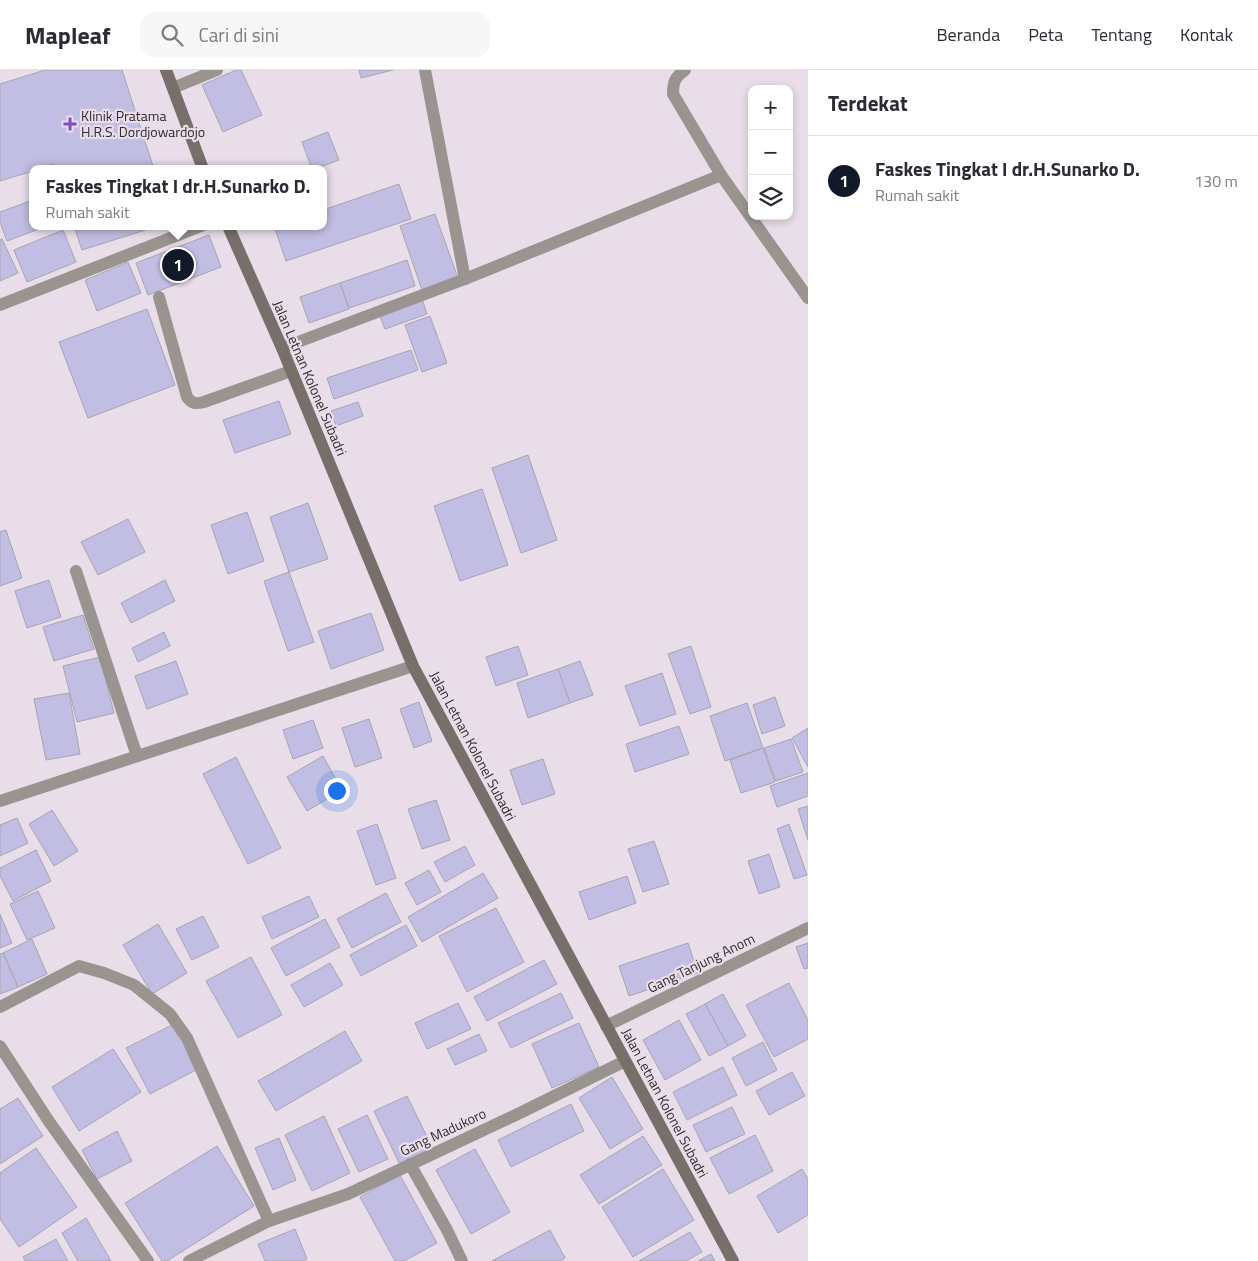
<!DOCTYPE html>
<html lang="id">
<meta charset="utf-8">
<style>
:root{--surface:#fff;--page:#f7f7f7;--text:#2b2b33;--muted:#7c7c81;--line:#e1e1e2;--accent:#111827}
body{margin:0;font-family:"Titillium Web",sans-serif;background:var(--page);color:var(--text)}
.controls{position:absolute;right:15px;top:15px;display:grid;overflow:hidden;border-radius:10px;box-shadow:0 2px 8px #0003}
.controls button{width:45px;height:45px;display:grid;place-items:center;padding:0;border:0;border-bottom:1px solid var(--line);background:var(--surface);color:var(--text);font:25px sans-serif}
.you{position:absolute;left:336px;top:720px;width:18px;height:18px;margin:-12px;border:4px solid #fff;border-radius:50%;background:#1a73e8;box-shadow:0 0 0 8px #1a73e833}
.badge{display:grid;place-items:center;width:32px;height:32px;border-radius:50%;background:var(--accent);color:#fff;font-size:16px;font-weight:700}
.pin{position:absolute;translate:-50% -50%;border:2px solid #fff;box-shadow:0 1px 5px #0006}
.popup{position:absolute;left:29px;top:95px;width:298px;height:65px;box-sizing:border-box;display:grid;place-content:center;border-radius:10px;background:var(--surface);filter:drop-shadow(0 1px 4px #0005);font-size:16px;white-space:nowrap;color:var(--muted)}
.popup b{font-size:19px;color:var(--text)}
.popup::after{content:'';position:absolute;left:50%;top:100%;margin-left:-10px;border:10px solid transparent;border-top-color:var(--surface)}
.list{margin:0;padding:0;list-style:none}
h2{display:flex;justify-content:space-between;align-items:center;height:65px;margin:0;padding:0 20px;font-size:21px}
h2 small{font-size:16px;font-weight:400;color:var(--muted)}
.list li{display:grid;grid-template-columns:32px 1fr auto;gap:15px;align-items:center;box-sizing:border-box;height:90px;padding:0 20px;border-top:1px solid var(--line)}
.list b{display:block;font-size:19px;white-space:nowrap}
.list p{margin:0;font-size:16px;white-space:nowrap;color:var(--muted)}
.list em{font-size:16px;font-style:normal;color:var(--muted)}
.icon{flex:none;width:28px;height:28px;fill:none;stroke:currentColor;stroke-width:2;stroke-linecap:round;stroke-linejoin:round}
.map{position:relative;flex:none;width:808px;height:1191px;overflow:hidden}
header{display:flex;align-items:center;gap:30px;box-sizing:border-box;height:70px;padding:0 25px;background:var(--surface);border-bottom:1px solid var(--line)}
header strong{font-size:24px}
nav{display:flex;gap:28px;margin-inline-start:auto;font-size:18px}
.search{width:350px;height:45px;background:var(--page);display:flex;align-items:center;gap:12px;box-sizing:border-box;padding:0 18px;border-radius:15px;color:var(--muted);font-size:19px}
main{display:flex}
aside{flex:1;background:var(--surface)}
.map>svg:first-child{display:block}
.building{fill:#c2bee3;stroke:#a6a5b2}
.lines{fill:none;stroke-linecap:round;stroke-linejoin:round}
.service{stroke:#9a9491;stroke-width:12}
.minor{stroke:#9a9491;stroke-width:12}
.secondary{stroke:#786f6b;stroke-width:12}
.poi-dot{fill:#7d4fc7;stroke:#e8dde8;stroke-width:2}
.labels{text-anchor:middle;stroke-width:4.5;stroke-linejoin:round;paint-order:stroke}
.poi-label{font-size:14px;fill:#302c30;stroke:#e8dde8;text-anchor:start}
.street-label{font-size:14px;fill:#302c30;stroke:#e8dde8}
</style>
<header>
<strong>Mapleaf</strong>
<div class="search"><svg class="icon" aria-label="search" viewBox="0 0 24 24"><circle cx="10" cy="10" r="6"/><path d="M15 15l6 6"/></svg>Cari di sini</div>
<nav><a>Beranda</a><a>Peta</a><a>Tentang</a><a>Kontak</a></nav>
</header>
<main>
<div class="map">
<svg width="808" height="1191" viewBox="0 0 808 1191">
<rect width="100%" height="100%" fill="#e8dde8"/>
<g class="building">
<path d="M45,0H122L154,99H55L54,94L39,99H33V101L0,111V14Z"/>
<path d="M236,0H241L262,45L223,62L202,15Z"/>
<path d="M359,0H393L361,8Z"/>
<path d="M328,62L339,90L315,99H312L302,72Z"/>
<path d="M399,114L411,149L286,191L274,156H323V140Z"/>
<path d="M33,130V156H47L7,171L0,152V142Z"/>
<path d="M435,144L458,208L422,220L400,156Z"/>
<path d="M74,156H158L82,180Z"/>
<path d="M63,160L76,192L27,212L14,180Z"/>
<path d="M209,165L221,197L148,225L136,193Z"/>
<path d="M2,169L18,203L0,211V170Z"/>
<path d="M407,190L415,216L349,238L340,213Z"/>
<path d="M128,192L141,223L97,241L85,210Z"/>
<path d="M340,213L349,239L309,253L300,227Z"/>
<path d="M422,229L427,244L385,259L379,244Z"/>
<path d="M147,239L175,315L88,348L59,272Z"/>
<path d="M430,246L447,293L422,302L405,255Z"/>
<path d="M411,280L418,300L334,329L327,308Z"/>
<path d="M279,331L291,364L235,383L223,350Z"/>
<path d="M358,332L363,346L336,356L331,341Z"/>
<path d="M528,385L557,470L521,483L492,398Z"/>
<path d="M482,419L508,495L460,511L434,436Z"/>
<path d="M308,433L328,489L289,502L270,447Z"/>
<path d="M247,442L264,491L228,504L211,455Z"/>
<path d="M128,449L145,482L98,505L81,472Z"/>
<path d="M6,460L22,508L0,516V462Z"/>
<path d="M289,502L314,572L288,581L264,511Z"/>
<path d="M49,510L61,547L27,558L15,521Z"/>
<path d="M165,510L175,531L131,553L121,533Z"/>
<path d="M371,543L384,580L331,599L318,561Z"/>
<path d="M83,545L94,579L54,591L43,557Z"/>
<path d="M164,562L170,576L138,592L132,578Z"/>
<path d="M518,576L528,605L496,616L486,587Z"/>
<path d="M691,576L711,637L690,644L668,584Z"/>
<path d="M100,587L114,643L77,652L63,596Z"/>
<path d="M176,591L188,624L147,639L135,606Z"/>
<path d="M580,591L593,625L570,633L558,599Z"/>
<path d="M558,599L570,633L528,648L517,613Z"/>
<path d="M662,603L676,644L640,656L625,616Z"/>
<path d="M69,623L80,684L46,690L34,629Z"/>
<path d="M775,627L785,656L762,664L753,635Z"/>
<path d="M419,632L432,671L414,678L400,639Z"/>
<path d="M747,633L763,678L725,691L710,646Z"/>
<path d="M369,649L382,688L355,697L342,658Z"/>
<path d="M313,650L323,678L293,689L283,660Z"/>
<path d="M679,656L689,684L635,702L626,674Z"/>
<path d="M808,658V697L792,668Z"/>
<path d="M791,669L803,702L776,711L764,678Z"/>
<path d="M763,678L775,712L741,723L730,690Z"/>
<path d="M323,686L342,720L307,741L287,707Z"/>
<path d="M236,687L281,778L248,794L203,704Z"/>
<path d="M543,689L555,724L522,735L510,700Z"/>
<path d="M808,703V726L777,737L770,716Z"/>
<path d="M436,730L450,770L422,779L408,739Z"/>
<path d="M808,736V770L798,739Z"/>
<path d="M52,740L78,781L54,796L29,754Z"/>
<path d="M17,748L28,773L0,786V755Z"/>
<path d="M377,754L396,808L376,815L357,761Z"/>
<path d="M789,754L807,805L794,809L777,759Z"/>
<path d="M654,771L669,814L643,822L628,779Z"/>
<path d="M465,776L475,795L445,812L434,792Z"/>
<path d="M36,780L51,811L13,831L0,806V798Z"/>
<path d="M769,784L780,817L759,824L748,791Z"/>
<path d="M429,800L441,822L417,835L405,813Z"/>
<path d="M483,803L498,828L422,872L408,847Z"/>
<path d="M627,806L636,833L589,850L579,822Z"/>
<path d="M38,821L55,858L27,870L10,834Z"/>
<path d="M386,823L401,852L352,878L337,849Z"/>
<path d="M309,826L319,847L272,869L262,847Z"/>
<path d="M496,838L524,892L467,922L439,866Z"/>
<path d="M0,844L12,873L0,878Z"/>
<path d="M203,846L219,877L192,890L176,859Z"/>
<path d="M325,849L340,877L286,906L271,878Z"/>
<path d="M158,854L187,903L152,924L123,875Z"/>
<path d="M406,855L417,876L361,906L350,885Z"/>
<path d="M32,869L47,904L18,917L3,883Z"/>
<path d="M688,873L698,903L629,926L619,896Z"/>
<path d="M808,873V898L804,899L796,877Z"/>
<path d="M3,883L18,917L0,924V884Z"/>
<path d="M251,887L282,945L238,968L206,911Z"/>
<path d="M544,890L557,914L487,951L474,927Z"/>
<path d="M330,893L343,915L304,937L291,915Z"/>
<path d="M789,913L808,950V969L774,987L746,935Z"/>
<path d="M561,923L573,948L511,978L498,953Z"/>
<path d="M723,924L746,966L728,976L705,934Z"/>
<path d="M458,933L471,959L427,979L415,953Z"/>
<path d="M705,934L728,976L709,986L686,944Z"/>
<path d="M679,950L701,990L665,1010L643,970Z"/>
<path d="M579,953L599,997L552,1018L532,974Z"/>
<path d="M174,954L198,999L150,1024L126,978Z"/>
<path d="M345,961L362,991L276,1041L258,1011Z"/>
<path d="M479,964L487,981L455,995L447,979Z"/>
<path d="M763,972L777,1000L746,1016L732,988Z"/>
<path d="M113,979L141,1022L79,1061L52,1017Z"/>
<path d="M723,997L737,1025L687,1050L673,1022Z"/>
<path d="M792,1002L805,1026L769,1045L756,1021Z"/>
<path d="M612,1007L643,1059L610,1079L579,1028Z"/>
<path d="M407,1026L433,1079L400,1095L374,1041Z"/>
<path d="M18,1028L43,1066L0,1094V1039Z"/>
<path d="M571,1034L584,1061L511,1097L498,1070Z"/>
<path d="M732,1037L745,1064L706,1082L693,1055Z"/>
<path d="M367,1045L388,1089L359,1102L338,1059Z"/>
<path d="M324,1046L350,1103L312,1121L285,1065Z"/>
<path d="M117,1061L132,1091L97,1109L82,1080Z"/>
<path d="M755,1065L773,1101L729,1124L710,1088Z"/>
<path d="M643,1066L662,1095L599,1134L580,1105Z"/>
<path d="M279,1068L296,1110L273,1120L255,1078Z"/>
<path d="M217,1076L254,1136L167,1191H162L125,1133Z"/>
<path d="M36,1078L77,1137L19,1177L0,1149V1103Z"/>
<path d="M475,1079L510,1142L471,1164L436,1100Z"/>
<path d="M663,1099L694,1150L633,1187L602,1137Z"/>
<path d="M802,1099L808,1109V1145L778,1163L757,1126Z"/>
<path d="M400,1105L437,1173L404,1191H395L360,1127Z"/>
<path d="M86,1148L111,1191H78L62,1163Z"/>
<path d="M295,1159L307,1189L303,1191H265L258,1174Z"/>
<path d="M550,1160L565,1188L560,1191H492Z"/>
<path d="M690,1162L702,1182L686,1191H639Z"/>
<path d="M56,1169L68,1191H25L23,1187Z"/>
<path d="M711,1184L715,1191H698Z"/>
</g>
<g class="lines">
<path class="service" d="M173,18L217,0"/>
<g class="minor">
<path d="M425,0L465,209"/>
<path d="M685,0C675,7 673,12 673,24L721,105L808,228"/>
<path d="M159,227L187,327C192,334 196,334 204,332L291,301"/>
<path d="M0,235L201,156"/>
<path d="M282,278L465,209L721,105"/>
<path d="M76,501L137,686"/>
<path d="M0,731L413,596"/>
<path d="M0,937L79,896L104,903L134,915L170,944L187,968L269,1151"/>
<path d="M606,956L808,858"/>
<path d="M0,976L48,1050L148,1191"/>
<path d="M410,1094L447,1160L462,1191"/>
<path d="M189,1191L269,1151L348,1124L522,1042L625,991"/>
</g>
<g class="secondary">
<path d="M166,0L203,99"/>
<path d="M228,156L282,278L413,596L733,1191"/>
</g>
</g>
<path class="poi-dot" d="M67.5 46.5h5v5h5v5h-5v5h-5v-5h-5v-5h5z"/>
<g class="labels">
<g class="poi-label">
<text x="81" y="51">Klinik Pratama<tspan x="81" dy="16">H.R.S. Dordjowardojo</tspan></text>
</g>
<g class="street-label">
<text transform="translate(310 308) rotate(67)" y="5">Jalan Letnan Kolonel Subadri</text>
<text transform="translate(473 676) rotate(62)" y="5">Jalan Letnan Kolonel Subadri</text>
<text transform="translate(701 893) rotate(-26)" y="5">Gang Tanjung Anom</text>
<text transform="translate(665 1033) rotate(62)" y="5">Jalan Letnan Kolonel Subadri</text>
<text transform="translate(443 1062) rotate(-25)" y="5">Gang Madukoro</text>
</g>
</g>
</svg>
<div class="controls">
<button>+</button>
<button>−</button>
<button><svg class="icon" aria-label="layers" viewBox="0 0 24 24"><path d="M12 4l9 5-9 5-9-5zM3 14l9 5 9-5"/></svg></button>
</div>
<div class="you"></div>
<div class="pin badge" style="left:178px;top:195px">1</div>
<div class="popup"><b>Faskes Tingkat I dr.H.Sunarko D.</b>Rumah sakit</div>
</div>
<aside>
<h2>Terdekat<small></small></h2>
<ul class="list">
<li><span class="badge">1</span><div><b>Faskes Tingkat I dr.H.Sunarko D.</b><p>Rumah sakit</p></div><em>130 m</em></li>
</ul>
</aside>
</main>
